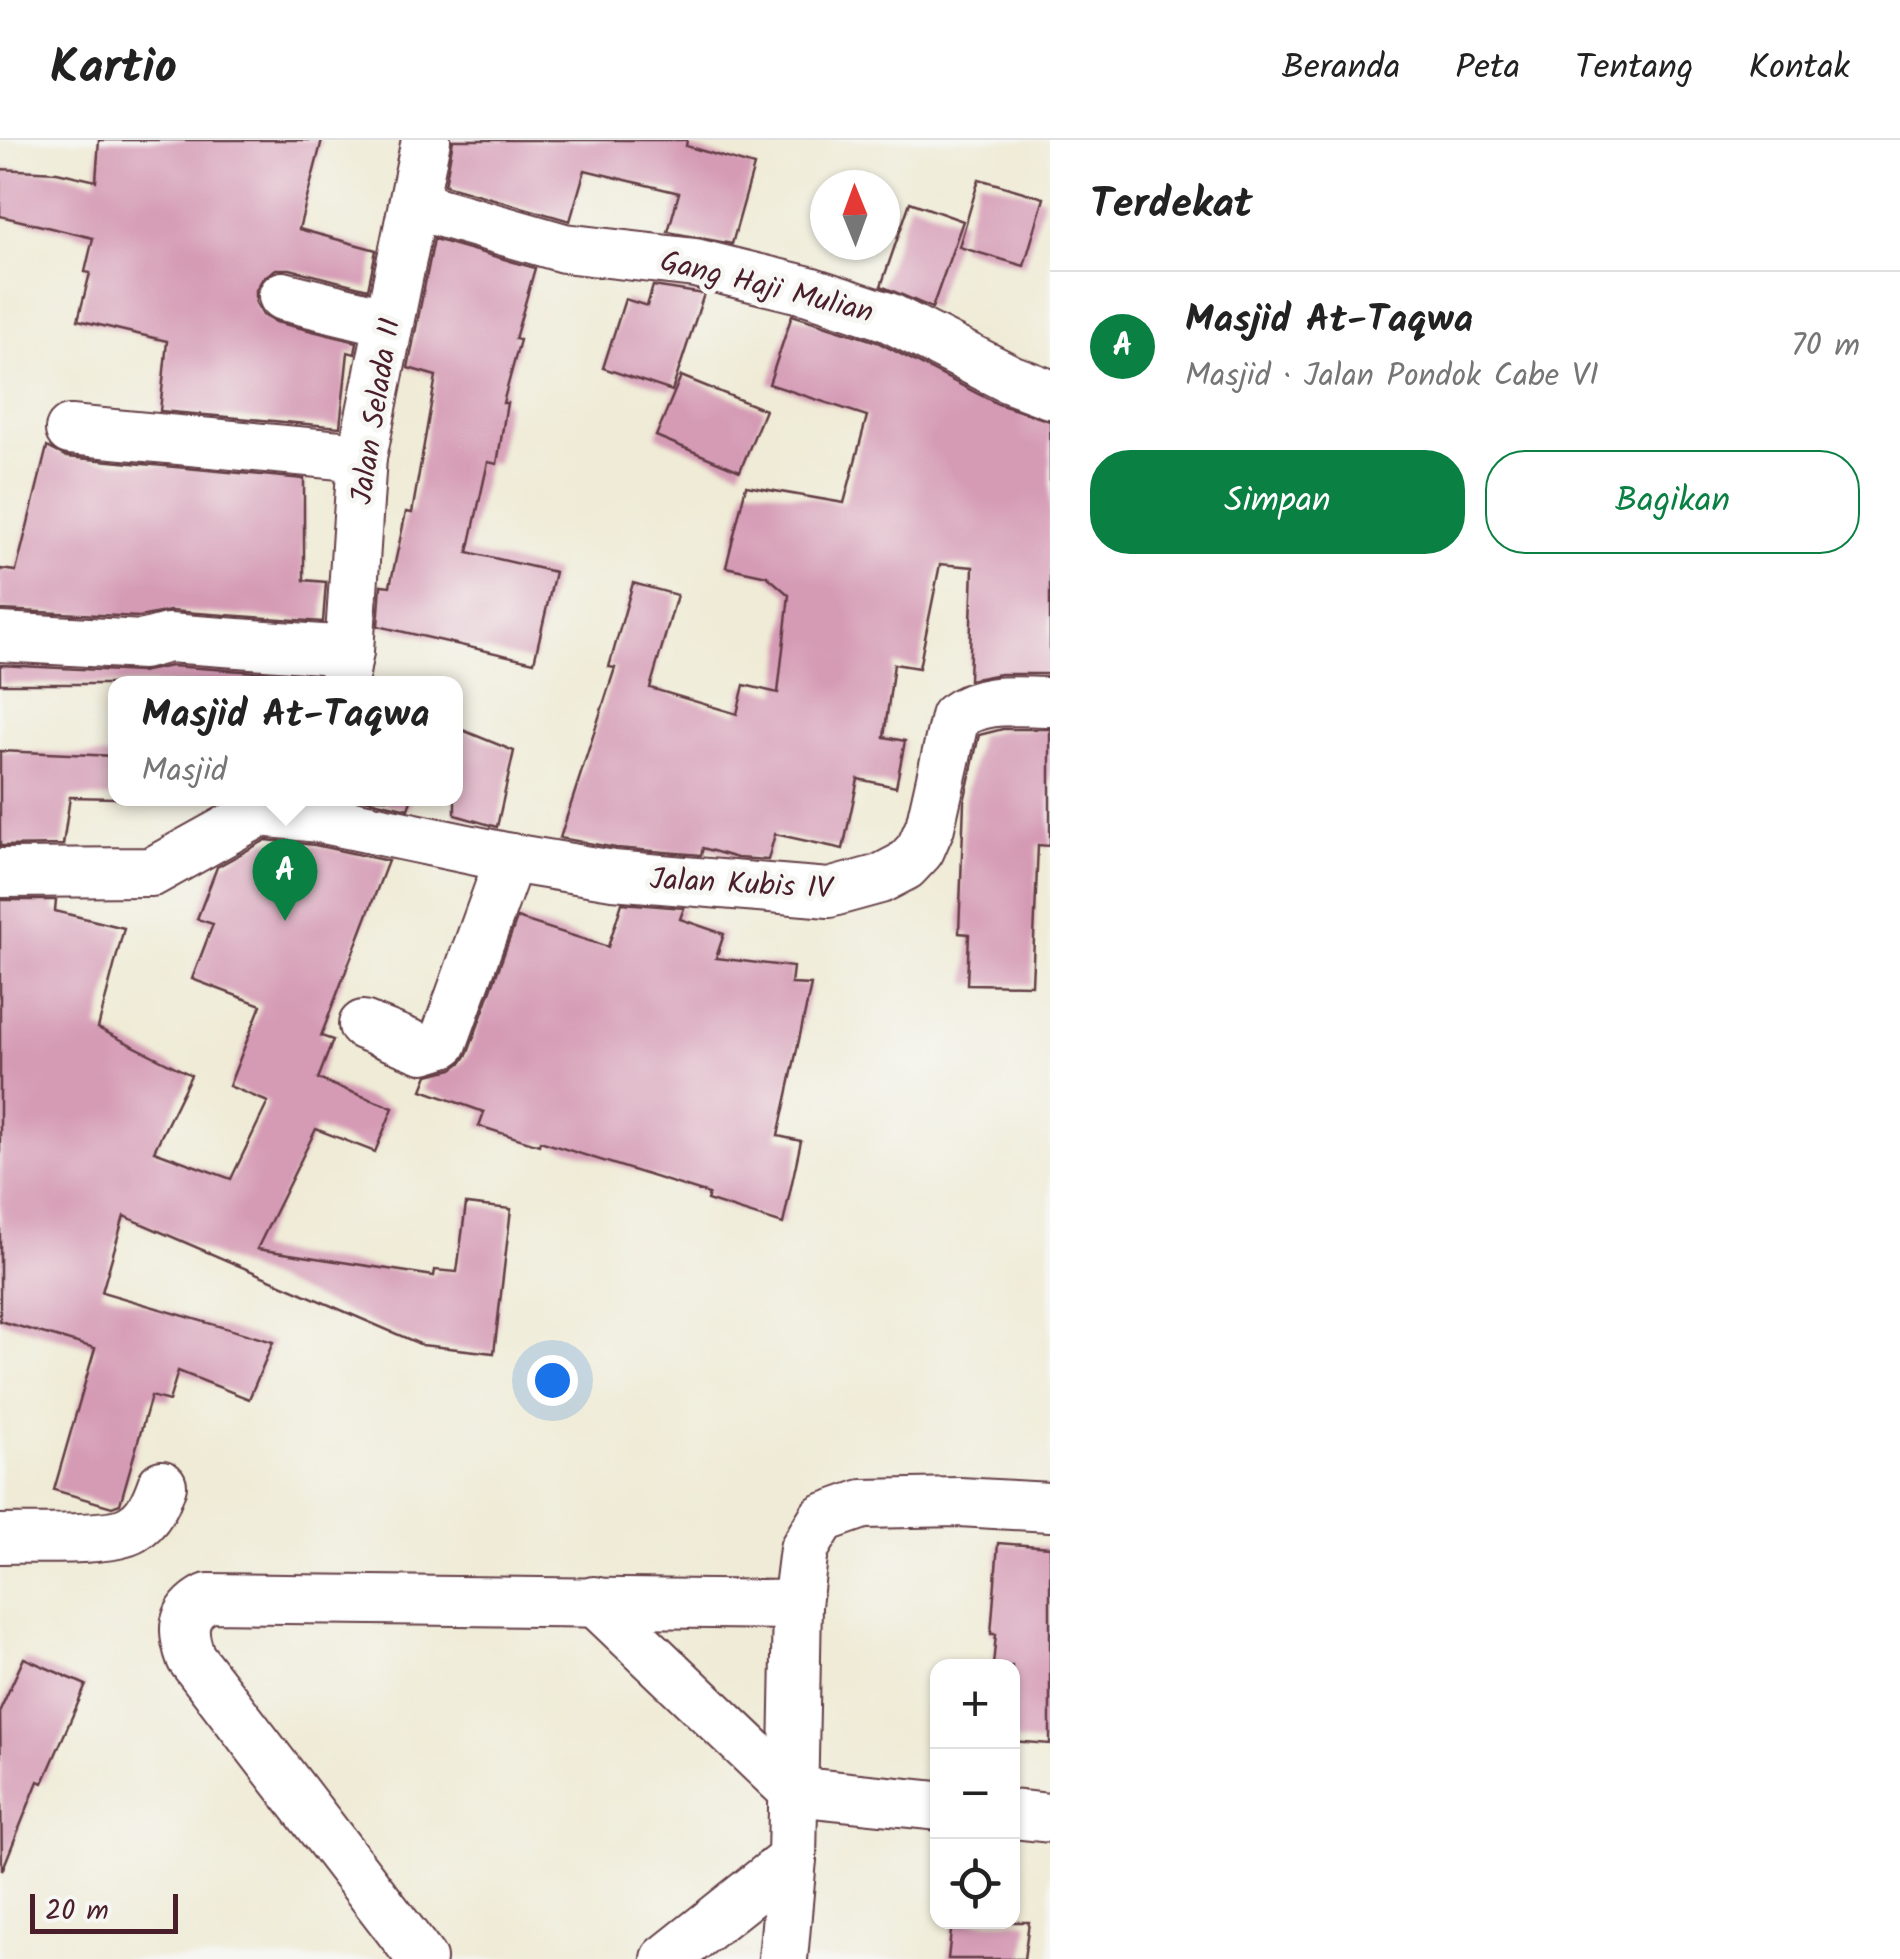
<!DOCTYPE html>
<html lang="id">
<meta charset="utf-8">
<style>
:root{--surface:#fff;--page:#f6f6f6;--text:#222;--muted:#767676;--line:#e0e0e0;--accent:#0b8043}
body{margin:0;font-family:Kalam,sans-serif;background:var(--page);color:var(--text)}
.controls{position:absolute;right:30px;bottom:30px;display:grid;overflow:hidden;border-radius:20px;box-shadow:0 2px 8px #0004}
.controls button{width:90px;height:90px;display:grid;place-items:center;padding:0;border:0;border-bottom:2px solid var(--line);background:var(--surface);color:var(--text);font:50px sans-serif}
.compass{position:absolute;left:810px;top:30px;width:90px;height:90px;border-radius:50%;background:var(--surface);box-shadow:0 2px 8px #0004;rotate:359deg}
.scale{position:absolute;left:30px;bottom:25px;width:148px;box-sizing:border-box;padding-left:10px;border:5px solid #4a1f2b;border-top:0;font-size:28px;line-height:35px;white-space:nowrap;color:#4a1f2b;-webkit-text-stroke:8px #f6f6f2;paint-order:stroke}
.you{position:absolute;left:552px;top:1240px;width:35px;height:35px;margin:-25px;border:8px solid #fff;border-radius:50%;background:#1a73e8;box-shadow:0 0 0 15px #1a73e833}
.badge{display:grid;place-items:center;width:65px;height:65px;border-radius:50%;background:var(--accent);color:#fff;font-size:32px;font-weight:700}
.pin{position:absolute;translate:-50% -82px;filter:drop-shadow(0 2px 5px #0008)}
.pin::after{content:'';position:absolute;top:52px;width:35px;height:30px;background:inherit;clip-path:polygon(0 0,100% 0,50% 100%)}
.popup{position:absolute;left:108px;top:536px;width:355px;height:130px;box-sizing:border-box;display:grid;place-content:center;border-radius:20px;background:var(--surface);filter:drop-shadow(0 2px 8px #0005);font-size:32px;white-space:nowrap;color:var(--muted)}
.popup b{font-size:38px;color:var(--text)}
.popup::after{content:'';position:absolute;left:50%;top:100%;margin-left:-20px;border:20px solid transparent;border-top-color:var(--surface)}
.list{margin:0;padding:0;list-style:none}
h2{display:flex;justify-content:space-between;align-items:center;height:130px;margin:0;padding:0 40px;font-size:42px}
h2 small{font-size:32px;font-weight:400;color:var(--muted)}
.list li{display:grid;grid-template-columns:65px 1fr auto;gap:30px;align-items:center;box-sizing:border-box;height:150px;padding:0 40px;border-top:2px solid var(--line)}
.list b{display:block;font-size:38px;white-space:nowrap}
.list p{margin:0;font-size:32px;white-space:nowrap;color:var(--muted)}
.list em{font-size:32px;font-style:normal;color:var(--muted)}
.actions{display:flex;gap:20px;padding:30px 40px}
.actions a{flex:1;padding:22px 0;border:2px solid var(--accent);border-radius:40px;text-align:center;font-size:35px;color:var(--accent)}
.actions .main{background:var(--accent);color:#fff}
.icon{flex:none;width:55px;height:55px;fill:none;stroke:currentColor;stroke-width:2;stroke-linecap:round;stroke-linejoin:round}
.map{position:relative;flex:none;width:1050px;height:1819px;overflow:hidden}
header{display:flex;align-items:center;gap:60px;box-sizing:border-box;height:140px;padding:0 50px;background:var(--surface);border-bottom:2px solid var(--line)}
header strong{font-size:48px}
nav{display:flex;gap:55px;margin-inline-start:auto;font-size:35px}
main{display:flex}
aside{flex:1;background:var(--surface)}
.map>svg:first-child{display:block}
.building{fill:#d59bb5}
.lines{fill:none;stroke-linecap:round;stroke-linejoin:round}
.minor-casing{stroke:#633e45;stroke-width:52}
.minor{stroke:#fff;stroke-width:48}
.labels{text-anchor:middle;stroke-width:10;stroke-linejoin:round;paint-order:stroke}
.street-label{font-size:30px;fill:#4a1f2b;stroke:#f6f6f2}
</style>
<header>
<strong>Kartio</strong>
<nav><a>Beranda</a><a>Peta</a><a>Tentang</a><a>Kontak</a></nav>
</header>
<main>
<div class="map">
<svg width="1050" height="1819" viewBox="0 0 1050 1819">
<rect width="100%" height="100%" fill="#f6f6f2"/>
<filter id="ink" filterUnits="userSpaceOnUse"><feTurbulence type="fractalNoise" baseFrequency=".01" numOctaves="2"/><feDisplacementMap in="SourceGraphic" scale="20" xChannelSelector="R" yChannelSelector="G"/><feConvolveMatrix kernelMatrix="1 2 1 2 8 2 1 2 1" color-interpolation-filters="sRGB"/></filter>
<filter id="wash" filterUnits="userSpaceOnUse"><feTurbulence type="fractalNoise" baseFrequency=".0048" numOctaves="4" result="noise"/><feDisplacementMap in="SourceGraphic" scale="40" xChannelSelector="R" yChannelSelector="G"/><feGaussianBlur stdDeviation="2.25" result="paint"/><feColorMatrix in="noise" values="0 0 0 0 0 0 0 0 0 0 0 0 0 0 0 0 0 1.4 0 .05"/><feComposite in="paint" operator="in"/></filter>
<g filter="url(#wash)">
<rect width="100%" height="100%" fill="#efebd6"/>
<g id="blocks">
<g class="building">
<path d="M99,0H322L299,89L376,110L368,149L290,129H276L263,138L256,150V163L263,175L276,182L357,202L355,214L348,212L340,287L160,271L167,201L78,180L90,133L85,132L93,98L0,76V29L57,32L96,41Z"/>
<path d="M453,0H687L686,6L754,26L732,104L668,92L679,53L585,30L570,81L445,45Z"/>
<path d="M979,39L1044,58L1024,126L959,107Z"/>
<path d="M910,62L963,81L932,168L881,146Z"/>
<path d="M434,99L535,128L515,199L520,200L503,263H507L497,324L488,322L468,412L555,432L534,522L378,486L381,445L390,446L406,372L412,373L436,236L408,228Z"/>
<path d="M653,146L704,154L672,251L603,228L625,159L647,166Z"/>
<path d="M792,175L877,202L998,264L1050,281V534H1000L969,540L973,427L940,424L919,528L894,524L884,597L905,601L896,647L858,639L843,709L775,694L768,720L737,718L703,708L701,715L616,708L560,698L615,528L609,527L633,443L677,455L650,548L737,574L744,545L778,553L789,455L767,436L726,427L746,346L844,363L867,276L769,244Z"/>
<path d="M681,236L765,270L740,331L656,296Z"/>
<path d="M47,307L67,317L304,339V440L326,442L323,482L170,471L139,477L0,470V429L16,431Z"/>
<path d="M0,525L140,532L171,526L314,536L313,544H0Z"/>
<path d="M455,587L514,611L497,687L455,675Z"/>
<path d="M1003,589H1050V706L1038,705L1032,845L967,844L969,794L959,793L964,662L979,595Z"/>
<path d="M0,611L115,616V658L70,657L63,705L0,706Z"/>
<path d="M360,658H412L408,669Z"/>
<path d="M266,700L315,705L388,721L321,896L333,900L318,939L393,968L375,1012L316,989L257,1109L434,1136L435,1130L457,1132L466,1064L511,1069L494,1213L422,1205L124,1076L102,1152L273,1202L249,1259L178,1231L169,1261L151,1256L120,1364L112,1367L54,1350L95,1208L0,1181V760H56L55,771L124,788L98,888L191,935L154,1011L231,1039L268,962L229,946L261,865L192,839L213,784L197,779L217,727Z"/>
<path d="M622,763L684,768L680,779L724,794L716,818L793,827L791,844L811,845L778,996L801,1001L783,1084L707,1060L709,1054L540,1001L539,1005L479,986L484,972L422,950L428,935L452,929L462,922L468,913L517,778L608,807Z"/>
<path d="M998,1403L1050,1407V1604L1012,1601V1526H993L996,1494H991Z"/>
<path d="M24,1518L86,1545L43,1643L38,1641L2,1731L0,1570Z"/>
<path d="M952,1782H1029L1024,1819H948Z"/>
</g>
</g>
</g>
<g filter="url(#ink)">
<use href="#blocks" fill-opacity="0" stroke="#633e45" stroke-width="2.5"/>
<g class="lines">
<defs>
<g id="minor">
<path d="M414,65L564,108L695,123L809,151L888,177L1010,239L1050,254"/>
<path d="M283,156L389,182"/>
<path d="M70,290L362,317"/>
<path d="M0,497L142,505L168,498L349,511"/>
<path d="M343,544L349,511L362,317L426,0"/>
<path d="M0,733L152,732L260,672L319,678L510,718L613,735L829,753L880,739L905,726L920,710L930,687L955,577C983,556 1017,562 1050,562"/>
<path d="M363,885L423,909L443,903L510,718"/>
<path d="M0,1399C28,1398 111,1402 132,1389C149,1379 156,1362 162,1345"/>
<path d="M594,1461L793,1651L938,1666"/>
<path d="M1012,1674L1050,1678"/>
<path d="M422,1819L191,1518C181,1491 181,1472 208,1458L797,1465"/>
<path d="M666,1819L792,1719"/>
<path d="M783,1819L792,1719L797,1465L804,1409L823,1378L863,1364L959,1362L1050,1367"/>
</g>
</defs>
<use href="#minor" class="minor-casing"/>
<use href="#minor" class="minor"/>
</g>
</g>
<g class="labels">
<g class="street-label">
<text transform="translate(767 146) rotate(14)" y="10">Gang Haji Mulian</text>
<text transform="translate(375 271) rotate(-81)" y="10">Jalan Selada II</text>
<text transform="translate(741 743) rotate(3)" y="10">Jalan Kubis IV</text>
</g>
</g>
</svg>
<div class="controls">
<button>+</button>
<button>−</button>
<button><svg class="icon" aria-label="locate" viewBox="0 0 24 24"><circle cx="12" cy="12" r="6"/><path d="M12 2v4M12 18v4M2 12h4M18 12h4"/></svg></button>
</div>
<svg class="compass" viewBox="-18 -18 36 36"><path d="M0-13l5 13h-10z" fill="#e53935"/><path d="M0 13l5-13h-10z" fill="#767676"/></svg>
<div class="scale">20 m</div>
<div class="you"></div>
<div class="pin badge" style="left:285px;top:781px">A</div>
<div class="popup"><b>Masjid At-Taqwa</b>Masjid</div>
</div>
<aside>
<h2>Terdekat<small></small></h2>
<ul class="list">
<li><span class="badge">A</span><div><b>Masjid At-Taqwa</b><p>Masjid · Jalan Pondok Cabe VI</p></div><em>70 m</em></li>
</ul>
<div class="actions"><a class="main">Simpan</a><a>Bagikan</a></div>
</aside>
</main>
